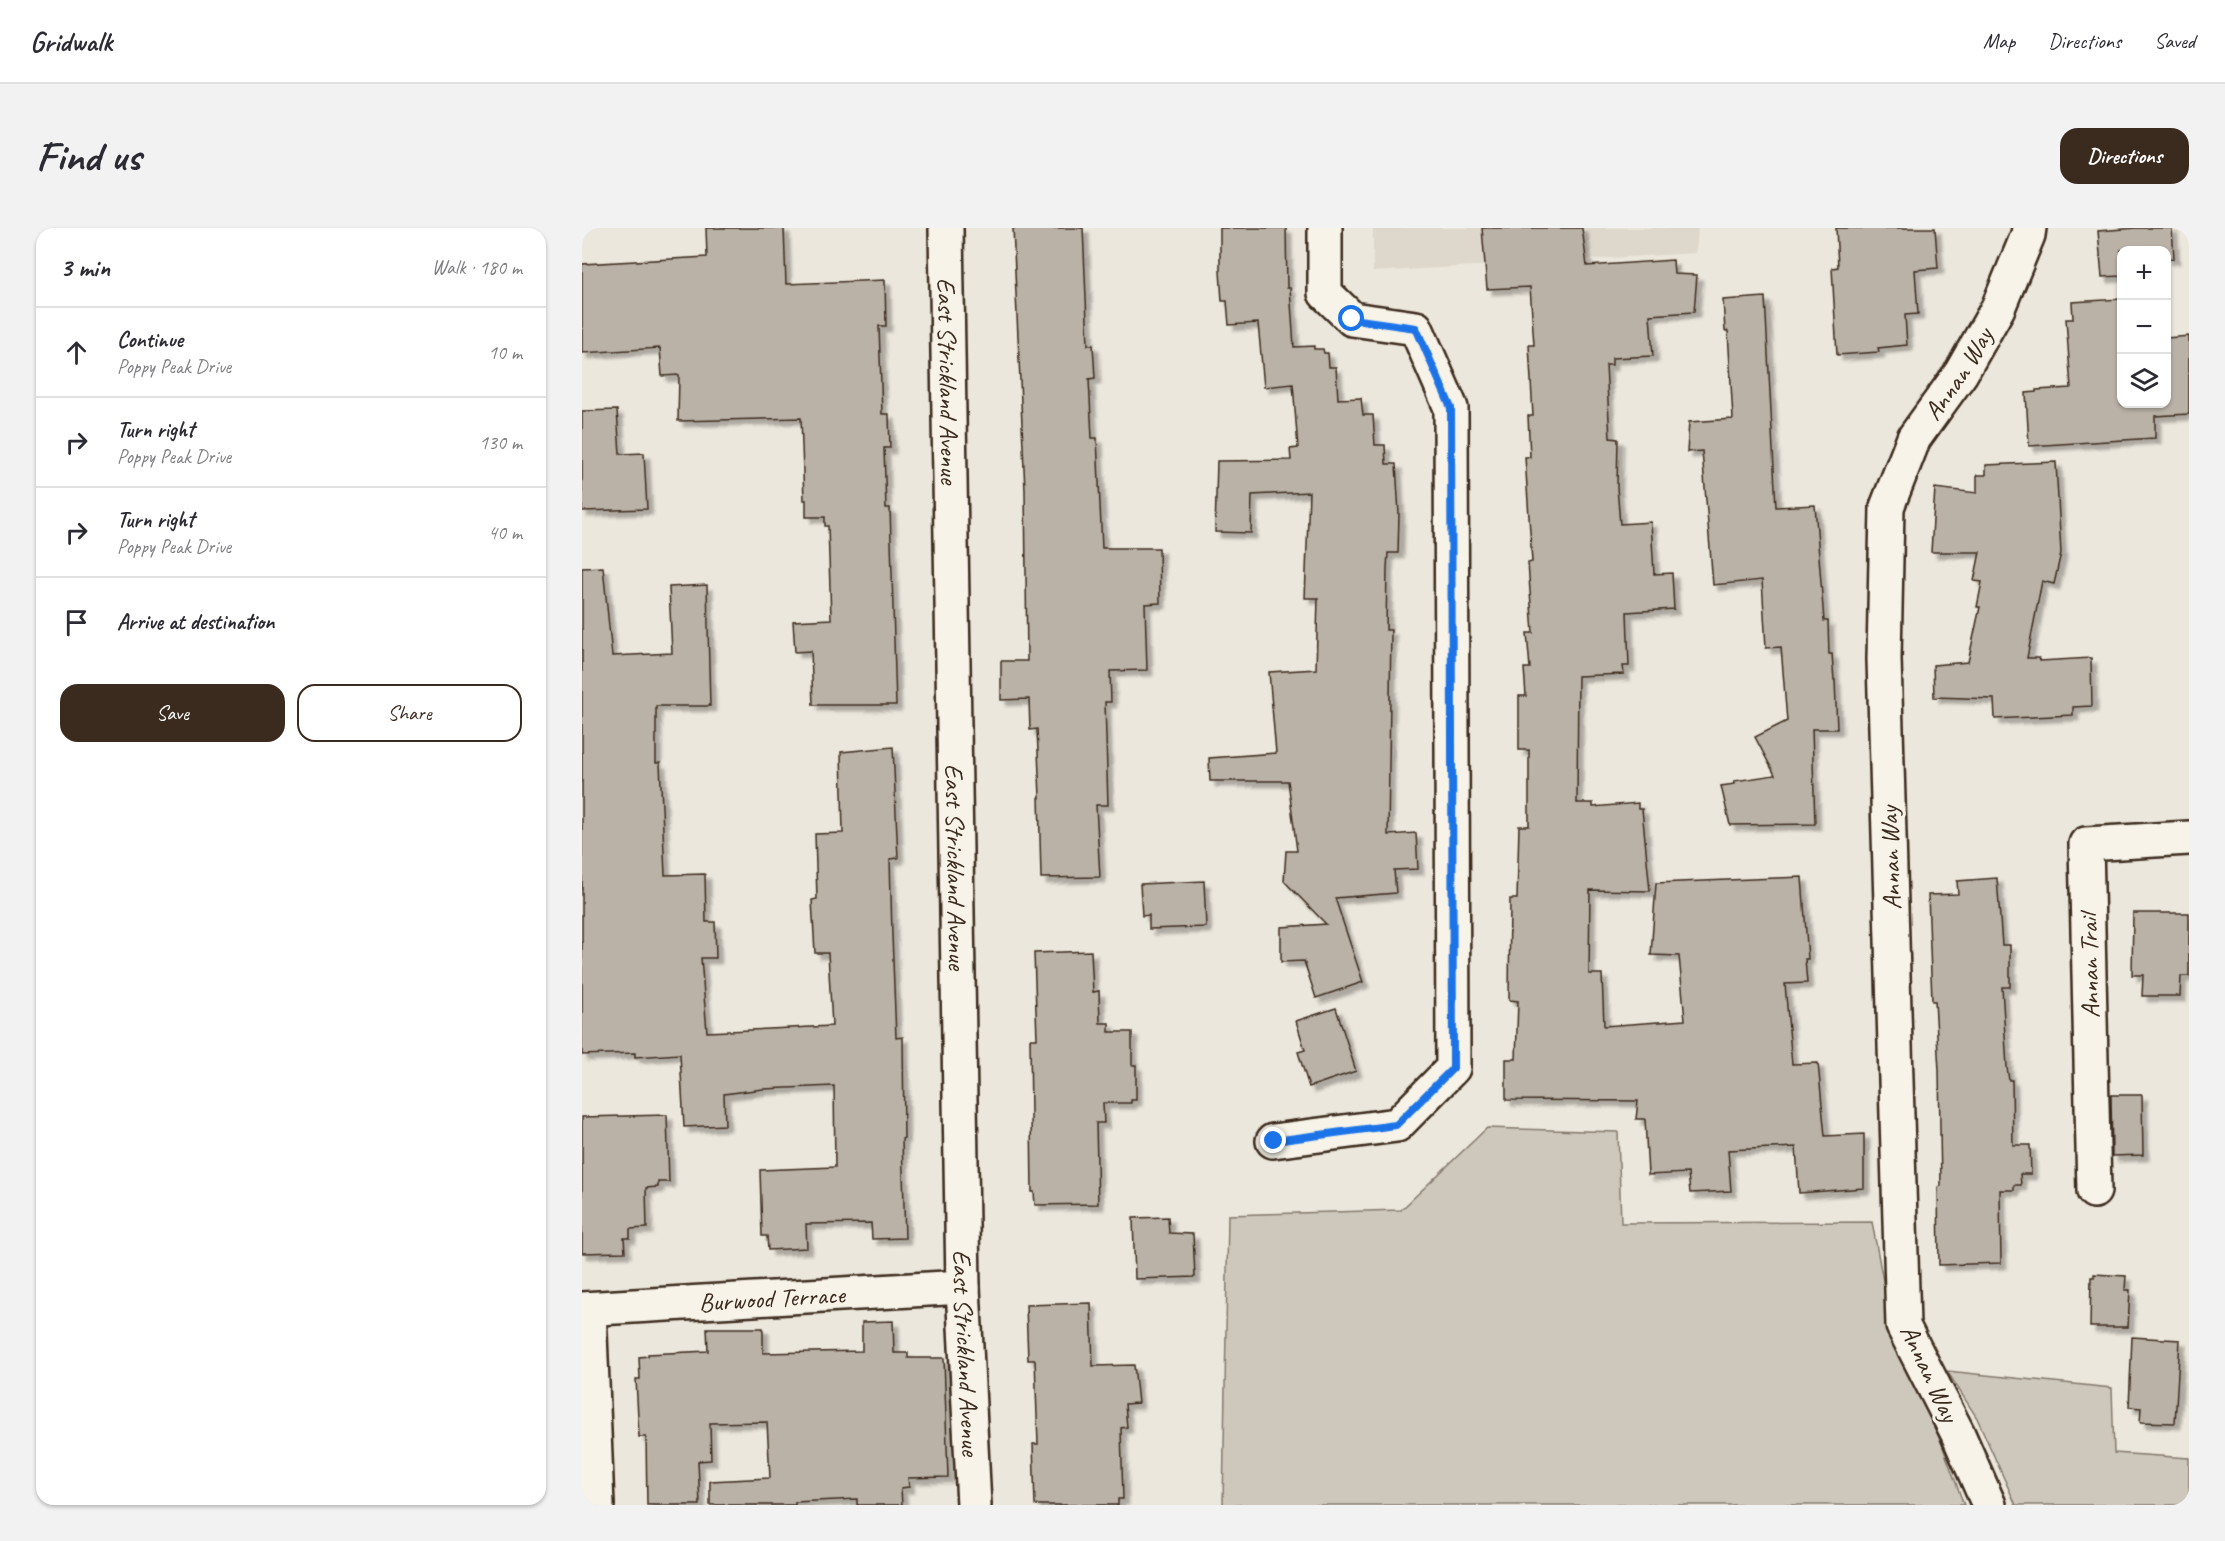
<!DOCTYPE html>
<meta charset="utf-8">
<style>
:root{--surface:#fff;--page:#f2f2f3;--text:#2b2b33;--muted:#7c7c81;--line:#e1e1e2;--accent:#3b2a1e}
body{margin:0;font-family:Caveat,sans-serif;background:var(--page);color:var(--text)}
.controls{position:absolute;right:18px;top:18px;display:grid;overflow:hidden;border-radius:12px;box-shadow:0 2px 4px #0004}
.controls button{width:54px;height:54px;display:grid;place-items:center;padding:0;border:0;border-bottom:2px solid var(--line);background:var(--surface);color:var(--text);font:30px sans-serif}
.stop{position:absolute;width:18px;height:18px;margin:-14px;border:4px solid #1a73e8;border-radius:50%;background:#fff}
.stop.end{background:#1a73e8;border-color:#fff;box-shadow:0 2px 6px #0008}
.list{margin:0;padding:0;list-style:none}
h2{display:flex;justify-content:space-between;align-items:center;height:78px;margin:0;padding:0 24px;font-size:26px}
h2 small{font-size:20px;font-weight:400;color:var(--muted)}
.list li{display:grid;grid-template-columns:39px 1fr auto;gap:18px;align-items:center;box-sizing:border-box;height:90px;padding:0 24px;border-top:2px solid var(--line)}
.list b{display:block;font-size:22px;white-space:nowrap}
.list p{margin:0;font-size:20px;white-space:nowrap;color:var(--muted)}
.list em{font-size:20px;font-style:normal;color:var(--muted)}
.actions{display:flex;gap:12px;padding:18px 24px}
.actions a{flex:1;padding:14px 0;border:2px solid var(--accent);border-radius:18px;text-align:center;font-size:21px;color:var(--accent)}
.actions .main{background:var(--accent);color:#fff}
.icon{flex:none;width:33px;height:33px;fill:none;stroke:currentColor;stroke-width:2;stroke-linecap:round;stroke-linejoin:round}
.map{position:relative;flex:none;width:1607px;height:1277px;overflow:hidden;border-radius:18px}
header{display:flex;align-items:center;gap:36px;box-sizing:border-box;height:84px;padding:0 30px;background:var(--surface);border-bottom:2px solid var(--line)}
header strong{font-size:28px}
nav{display:flex;gap:33px;margin-inline-start:auto;font-size:21px}
.intro{display:flex;align-items:center;justify-content:space-between;box-sizing:border-box;height:144px;padding:0 36px}
h1{margin:0;font-size:42px}
.button{padding:15px 27px;border-radius:18px;background:var(--accent);color:#fff;font-size:21px;font-weight:700}
main{display:flex;gap:36px;padding:0 36px}
aside{flex:1;background:var(--surface);border-radius:18px;box-shadow:0 2px 4px #0004}
.map>svg:first-child{display:block}
.built{fill:#ddd7cc}
.green{fill:#cec8bc;stroke:#84796d;stroke-width:1.5}
.building{fill:#bab2a7;stroke:#3b2a1e;stroke-width:1.5;filter:url(#shadow)}
.lines{fill:none;stroke-linecap:round;stroke-linejoin:round}
.minor-casing{stroke:#3b2a1e;stroke-width:38}
.minor{stroke:#f7f3e8;stroke-width:33}
.route{stroke:#1a73e8;stroke-width:8}
.labels{text-anchor:middle;stroke-width:6;stroke-linejoin:round;paint-order:stroke}
.street-label{font-size:26px;fill:#3b2a1e;stroke:#f7f3e8}
</style>
<header>
<strong>Gridwalk</strong>
<nav><a>Map</a><a>Directions</a><a>Saved</a></nav>
</header>
<div class="intro"><h1>Find us</h1><a class="button">Directions</a></div>
<main>
<aside>
<h2>3 min<small>Walk · 180 m</small></h2>
<ul class="list">
<li><svg class="icon" aria-label="ahead" viewBox="0 0 24 24"><path d="M12 20V5M6 11l6-6 6 6"/></svg><div><b>Continue</b><p>Poppy Peak Drive</p></div><em>10 m</em></li>
<li><svg class="icon" aria-label="right" viewBox="0 0 24 24"><path d="M7 20v-9h11M14 6l5 5-5 5"/></svg><div><b>Turn right</b><p>Poppy Peak Drive</p></div><em>130 m</em></li>
<li><svg class="icon" aria-label="right" viewBox="0 0 24 24"><path d="M7 20v-9h11M14 6l5 5-5 5"/></svg><div><b>Turn right</b><p>Poppy Peak Drive</p></div><em>40 m</em></li>
<li><svg class="icon" aria-label="arrive" viewBox="0 0 24 24"><path d="M6 21V4h12l-3 4 3 4H6"/></svg><div><b>Arrive at destination</b></div></li>
</ul>
<div class="actions"><a class="main">Save</a><a>Share</a></div>
</aside>
<div class="map">
<svg width="1607" height="1277" viewBox="0 0 1607 1277">
<defs>
<filter id="shadow"><feDropShadow dx="5.5" dy="5.5" stdDeviation="1.5" flood-color="#0004"/></filter>
</defs>
<rect width="100%" height="100%" fill="#ece7dc"/>
<filter id="ink" filterUnits="userSpaceOnUse"><feTurbulence type="fractalNoise" baseFrequency=".0167" numOctaves="2"/><feDisplacementMap in="SourceGraphic" scale="12" xChannelSelector="R" yChannelSelector="G"/><feConvolveMatrix kernelMatrix="1 2 1 2 8 2 1 2 1" color-interpolation-filters="sRGB"/></filter>
<g filter="url(#ink)">
<path class="built" d="M791,0H1116L1114,25L791,44Z"/>
<g class="green">
<path d="M905,900L1036,904L1039,995L1290,994L1312,1112L1359,1214L1382,1277H641L646,987L819,982Z"/>
<path d="M1365,1143L1530,1160L1532,1225L1607,1230V1277H1434L1395,1190Z"/>
</g>
<g class="building">
<path d="M124,0H202L204,56L303,52L304,98H297L300,186H307L308,220H302L304,280H308L314,477H231L229,423L213,424L211,393L249,391L246,298H243V289H224V272H222L219,190L96,193L97,147L80,148L78,120L0,125V36L125,29Z"/>
<path d="M431,0H501L506,117H511L513,150L507,151L510,210H515L520,320H577L578,375L563,376L565,442L528,443L529,474H523L526,577H514L518,649L459,650L457,568L458,569L455,501L448,502L447,471L419,472V433H445L443,262Z"/>
<path d="M638,0H704L705,60H708L712,119L732,118V121H741L742,125H746L747,139H754L756,171L779,170L781,187H791L793,217H803L804,236H814L817,286L816,325H806L805,340L804,402H809L806,607L834,605L836,641L812,642L814,665L753,670L781,754L734,770L722,733L699,734V699L744,696L702,653L704,623H715L706,553H628L627,530L694,525L687,444L734,441L736,370H723L727,264L670,267L669,305L633,304L635,233L709,232L708,221L716,220L711,156L682,159L676,95L647,97L645,73H640L638,43Z"/>
<path d="M900,0H1000L1005,38L1091,32L1092,46L1115,47L1112,84L1068,87L1071,128L1030,130V137H1024L1028,210L1036,211L1035,259L1038,296L1069,294L1072,346L1090,345L1092,381L1045,384L1047,438H1041L1042,446L996,448L995,575H1011V579L1056,575V581H1060L1068,663L1008,662L1007,746H1020L1022,798L1103,792L1097,728L1069,727L1074,655L1220,649L1226,731H1223L1225,755L1203,756L1210,836L1236,835L1243,908L1282,906V960L1217,965L1214,919L1146,922L1149,963L1108,965L1106,945L1066,947L1063,891H1054L1056,873L924,872V831H934L936,773L927,772L928,671H935L937,598H947V522H937V468H944L942,440H948L945,405H951L946,335L950,334L943,229H948L946,188H951L947,117H952L948,59L905,61Z"/>
<path d="M1254,0H1353L1356,40L1333,42L1336,86L1323,87L1325,117L1296,120L1297,124L1255,127L1250,40L1256,39Z"/>
<path d="M1554,0H1590L1592,30L1584,31V22H1539V48L1520,49L1516,3Z"/>
<path d="M1183,69L1194,279L1233,277L1242,393H1246L1247,426H1250L1252,452H1253L1255,501H1230L1233,596L1148,597L1139,558L1153,556L1152,553L1193,547L1173,509L1205,493L1199,419L1184,420L1180,352L1131,357L1120,223L1105,224L1107,194L1151,191L1146,103H1143L1141,72Z"/>
<path d="M1539,71V176H1584V110L1607,108V186L1573,188V210L1447,218L1444,165L1454,164V162L1489,160L1484,91H1491L1490,74Z"/>
<path d="M35,182L38,226L62,225L65,281L0,283V183Z"/>
<path d="M1474,234L1479,325L1472,356L1460,353L1445,430H1457L1458,433L1509,430L1510,478L1491,479V487L1413,491L1412,471L1352,469L1351,437L1386,434L1398,379H1395L1400,354L1392,353L1398,324H1349L1353,260L1395,265V247H1404V237Z"/>
<path d="M21,339L30,428L90,425L87,359L125,357L128,478H74V535H78L83,647L123,646L124,694H133L134,730H119L125,804L250,798L246,725H233L230,672L235,671L233,606L261,605L259,524L311,519L316,630L308,631L310,706L314,810L321,809L322,910L320,911L323,1010L290,1011L289,995L224,996L225,1020L186,1022L185,1008H180L178,942L253,939L252,858L181,861L142,866L143,897L102,899L98,826L53,829V825L0,827V340Z"/>
<path d="M1415,650L1420,717H1428V759H1420L1425,839L1427,852H1430L1431,917H1448L1449,946H1438L1439,957H1432V962H1418L1419,1035L1357,1037L1356,959L1359,958L1357,843L1353,773H1350L1346,667L1376,666L1375,653Z"/>
<path d="M622,653L624,699L567,701V687L560,688L558,656Z"/>
<path d="M1551,685H1607V748H1599L1598,768H1560L1561,747H1550Z"/>
<path d="M509,723L511,764L517,763L518,795H527V804H550V837H554V872H549V875H521L522,895H514L516,976L453,977L452,964H450L448,811H455L452,725Z"/>
<path d="M754,780L774,843L727,859L716,824L723,822L714,793Z"/>
<path d="M1529,867H1560L1561,927L1530,928Z"/>
<path d="M85,887L87,954H76V959L64,960L65,1000L48,1001V1010H42L43,1024L0,1025V889Z"/>
<path d="M586,989L587,1005L611,1006L613,1049L553,1051L551,990Z"/>
<path d="M1512,1046L1544,1048L1543,1062H1548L1546,1099H1508L1509,1049H1512Z"/>
<path d="M509,1075L511,1138L552,1137L556,1175L543,1176L545,1199L539,1200L541,1271H536V1277H453L451,1216H456L453,1132H446L444,1077Z"/>
<path d="M311,1093L312,1125H326V1130H362L366,1249L326,1250L327,1259L319,1260L320,1277H275V1271L213,1274V1277H128V1253L188,1250L185,1194L128,1195L129,1232L116,1233L118,1277H65L64,1209H57L54,1151H58L57,1129L66,1128V1126L126,1123L125,1100H181V1125L280,1123V1094Z"/>
<path d="M1550,1109L1598,1112L1593,1195L1558,1194L1559,1180L1547,1179Z"/>
</g>
<g class="lines">
<defs>
<g id="minor">
<path id="s1" d="M364,0L381,1059L392,1277"/>
<path d="M691,913L815,897L871,840L869,180L834,100L770,91L743,65V0"/>
<path d="M1512,963L1504,616L1607,610"/>
<path id="s2" d="M0,1081L381,1059"/>
<path d="M7,1081L15,1277"/>
<path id="s3" d="M1407,1277L1375,1204L1321,1098L1302,431L1305,279L1332,210L1379,145L1416,80L1446,7L1447,0"/>
</g>
</defs>
<use href="#minor" class="minor-casing"/>
<use href="#minor" class="minor"/>
</g>
</g>
<g class="lines" filter="url(#ink)">
<path class="route" d="M692,913L814,897L871,840L869,180L834,100L770,91"/>
</g>
<g class="labels">
<g class="street-label">
<text dy="9" stroke="none"><textPath href="#s3" startOffset="1170">Annan Way</textPath></text>
<text dy="9" stroke="none"><textPath href="#s1" startOffset="153">East Strickland Avenue</textPath></text>
<text transform="translate(1308 630) rotate(-92)" y="9">Annan Way</text>
<text dy="9" stroke="none"><textPath href="#s1" startOffset="639">East Strickland Avenue</textPath></text>
<text transform="translate(1507 738) rotate(-91)" y="9">Annan Trail</text>
<text dy="9" stroke="none"><textPath href="#s2" startOffset="190">Burwood Terrace</textPath></text>
<text dy="9" stroke="none"><textPath href="#s1" startOffset="1125">East Strickland Avenue</textPath></text>
<text transform="translate(1348 1145) rotate(65)" y="9">Annan Way</text>
</g>
</g>
</svg>
<div class="controls">
<button>+</button>
<button>−</button>
<button><svg class="icon" aria-label="layers" viewBox="0 0 24 24"><path d="M12 4l9 5-9 5-9-5zM3 14l9 5 9-5"/></svg></button>
</div>
<div class="stop" style="left:770px;top:91px"></div>
<div class="stop end" style="left:692px;top:913px"></div>
</div>
</main>
